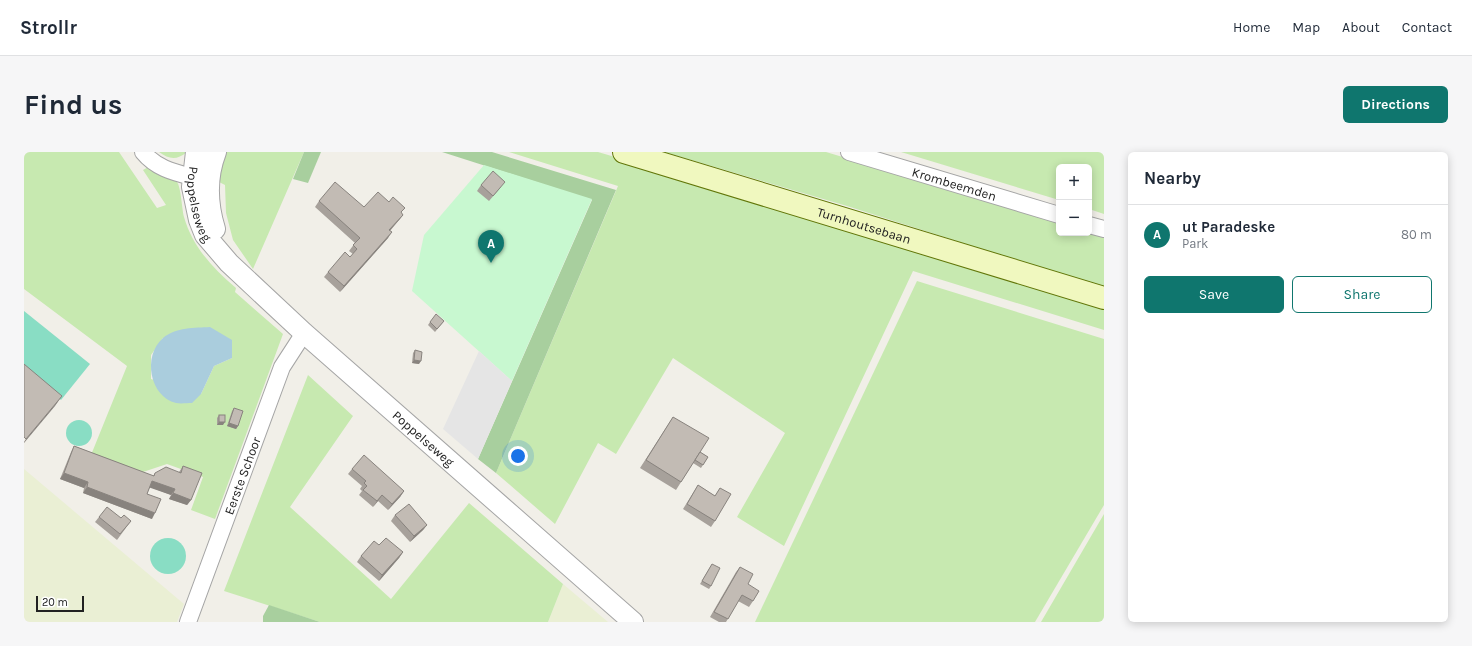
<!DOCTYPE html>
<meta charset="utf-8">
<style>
:root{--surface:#fff;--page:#f6f6f7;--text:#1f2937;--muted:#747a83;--line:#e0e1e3;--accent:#0f766e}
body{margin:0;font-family:Karla,sans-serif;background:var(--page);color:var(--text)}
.controls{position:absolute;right:12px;top:12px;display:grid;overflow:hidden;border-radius:6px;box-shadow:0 2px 10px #0003}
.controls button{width:36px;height:36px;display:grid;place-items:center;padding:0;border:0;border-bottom:1px solid var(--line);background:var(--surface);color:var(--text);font:20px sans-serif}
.scale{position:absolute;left:12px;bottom:10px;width:48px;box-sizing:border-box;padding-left:4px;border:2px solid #212121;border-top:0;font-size:11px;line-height:14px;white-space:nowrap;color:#212121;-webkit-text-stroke:3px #fff;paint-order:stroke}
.you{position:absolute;left:494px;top:304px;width:14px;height:14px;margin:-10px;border:3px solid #fff;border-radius:50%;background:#1a73e8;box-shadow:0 0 0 6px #1a73e833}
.badge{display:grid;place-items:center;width:26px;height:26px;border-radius:50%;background:var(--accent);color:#fff;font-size:13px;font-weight:700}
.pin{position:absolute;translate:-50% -33px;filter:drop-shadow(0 1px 2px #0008)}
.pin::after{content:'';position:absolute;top:21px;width:14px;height:12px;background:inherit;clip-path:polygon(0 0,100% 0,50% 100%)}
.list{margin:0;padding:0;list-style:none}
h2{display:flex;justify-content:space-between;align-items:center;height:52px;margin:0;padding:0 16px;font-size:17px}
h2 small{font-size:13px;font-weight:400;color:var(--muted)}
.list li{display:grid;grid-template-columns:26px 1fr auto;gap:12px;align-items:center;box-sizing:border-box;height:60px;padding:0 16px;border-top:1px solid var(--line)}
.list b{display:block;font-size:15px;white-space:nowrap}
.list p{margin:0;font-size:13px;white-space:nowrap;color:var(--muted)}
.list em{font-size:13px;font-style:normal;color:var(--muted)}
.actions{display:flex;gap:8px;padding:12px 16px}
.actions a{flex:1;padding:9px 0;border:1px solid var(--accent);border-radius:6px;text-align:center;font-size:14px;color:var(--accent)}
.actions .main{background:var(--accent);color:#fff}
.map{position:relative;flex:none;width:1080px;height:470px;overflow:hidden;border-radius:6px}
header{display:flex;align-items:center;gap:24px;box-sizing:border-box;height:56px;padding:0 20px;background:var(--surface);border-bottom:1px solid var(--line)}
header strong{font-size:19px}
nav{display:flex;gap:22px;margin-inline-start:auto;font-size:14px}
.intro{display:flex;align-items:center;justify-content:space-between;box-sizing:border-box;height:96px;padding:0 24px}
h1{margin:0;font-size:28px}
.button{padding:10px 18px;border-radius:6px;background:var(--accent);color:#fff;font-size:14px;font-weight:700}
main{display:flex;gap:24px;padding:0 24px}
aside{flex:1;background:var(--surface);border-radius:6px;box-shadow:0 2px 10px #0003}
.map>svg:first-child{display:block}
.farmland{fill:#eaefd4}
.grass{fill:#c7e9b0;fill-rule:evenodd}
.forest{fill:#a8cf9e}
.park{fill:#c8f8d0}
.pitch{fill:#89ddc4}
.parking{fill:#e5e5e5}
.water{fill:#aacddd}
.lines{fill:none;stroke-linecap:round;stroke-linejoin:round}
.minor-casing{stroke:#a5a5a5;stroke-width:18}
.tertiary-casing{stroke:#a5a5a5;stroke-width:22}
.secondary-casing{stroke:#627709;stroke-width:24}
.minor{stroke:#fff;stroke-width:16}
.tertiary{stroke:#fff;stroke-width:20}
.secondary{stroke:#f0f8bf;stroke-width:22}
.wall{fill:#a7a19b}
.shaded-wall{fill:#88837e}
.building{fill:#c2bbb4;stroke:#88837e}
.labels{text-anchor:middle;stroke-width:3;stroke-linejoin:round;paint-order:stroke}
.street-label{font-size:13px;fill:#212121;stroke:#fff}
</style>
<header>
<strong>Strollr</strong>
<nav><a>Home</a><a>Map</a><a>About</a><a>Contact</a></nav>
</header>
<div class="intro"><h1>Find us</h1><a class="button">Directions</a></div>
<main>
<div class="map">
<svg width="1080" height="470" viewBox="0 0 1080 470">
<rect width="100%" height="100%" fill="#f1efe8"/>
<g class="farmland">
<path d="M0,317L160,452L153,470H0Z"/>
<path d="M539,432L584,470H524Z"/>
</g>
<g class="grass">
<path d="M0,0H95L133,56L142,53L119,18L126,14C134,18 147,23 153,30C157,35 158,57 160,65C169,96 189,116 212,136L211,140L259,182L191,367L167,358L179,325L143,312L116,321L67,303L103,214L0,137ZM139,186L208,206L190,214L177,242L127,227V203Z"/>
<path d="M135,0H163C152,9 145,7 135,0Z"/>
<path d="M198,0H280L229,117L209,88L202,61L201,33L191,28Z"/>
<path d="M485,0H574L811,70L1080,153V178L889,119L760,394L713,365L761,281L649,206L592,302L574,291L531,372L472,321L594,34Z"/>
<path d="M640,0H802L1035,70V81H1065L1080,83V136L823,54Z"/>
<path d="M877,0H1080V62L1065,57V15H1035V48Z"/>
<path d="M893,129L1080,187V353L1011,470H731Z"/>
<path d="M284,223L329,264L266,355L367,447L445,351L539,432L524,470H296L200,439Z"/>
<path d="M1080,362V470H1017Z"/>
</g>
<g class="forest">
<path d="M280,0H297L284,31L269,27Z"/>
<path d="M418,0H468L592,38L472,321L454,307L568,48Z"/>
<path d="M245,453L296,470H239V464Z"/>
</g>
<path class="park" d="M460,13L568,47L488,229L388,139L400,83Z"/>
<g class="pitch">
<path d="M0,159L66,212L37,248L0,217Z"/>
<circle cx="55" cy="281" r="13"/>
<circle cx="144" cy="404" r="18"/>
</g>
<path class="parking" d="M455,199L488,229L454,307L419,277Z"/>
<path class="water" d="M186,175L208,188V206L190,214L177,242L168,251C163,251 157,252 152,251C126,245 118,204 139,186C152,175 171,176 186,175Z"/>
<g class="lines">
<defs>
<g id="minor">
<path d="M119,0C132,16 149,20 168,25"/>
<path id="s1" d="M825,0L1035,63"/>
<path d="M1065,73L1080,77"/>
<path id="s2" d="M164,470L258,215L280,181"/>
</g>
<g id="tertiary">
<path id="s3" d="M172,0L168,35L175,68L181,83L205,111L280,181L609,470"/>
<path d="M191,77C183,51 182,26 192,0"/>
</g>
<g id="secondary">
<path id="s4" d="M600,0L1080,146"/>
</g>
</defs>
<use href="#minor" class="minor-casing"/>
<use href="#tertiary" class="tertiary-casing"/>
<use href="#secondary" class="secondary-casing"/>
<use href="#minor" class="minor"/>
<use href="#tertiary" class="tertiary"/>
<use href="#secondary" class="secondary"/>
</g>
<g class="wall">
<path d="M457,33L477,35L465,49L453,39Z"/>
<path d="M295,49L377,61L379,63L375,68L366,79L364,86L316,140L300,125L304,120L326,105L329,102L325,99L331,91L291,55Z"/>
<path d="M420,169L411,180L404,173L406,170Z"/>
<path d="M391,198L395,212L388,211L389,201Z"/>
<path d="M210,256L214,274L212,277L203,274L208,259Z"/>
<path d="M195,263L199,273H193V266Z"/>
<path d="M649,265L676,300L684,305L677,316L669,311L652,338L616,316Z"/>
<path d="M50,294L129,324L131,321L155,320L159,314L167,348L163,353L145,347L147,343L126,335L123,342L128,367L59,341L60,336L36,327L47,300Z"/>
<path d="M328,317L380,339L376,345L364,358L354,349L349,355L335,343L338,339L336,337L338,334L324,322Z"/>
<path d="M674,333L691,344L696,336L691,369L687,375L659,357Z"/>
<path d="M371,363L403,373L399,378L386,390L367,369Z"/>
<path d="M75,365L97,366L107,369L93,388L71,370Z"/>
<path d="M355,393L379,400L375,406L355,429L333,410L337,404Z"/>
<path d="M688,412L687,434L685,437L676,432Z"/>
<path d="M716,415L729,449L725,455L714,449L702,470H695L686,465L712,420Z"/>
</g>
<g class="shaded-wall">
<path d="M379,63L375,68L361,84L365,78Z"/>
<path d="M368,80L364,86L316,140L320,134Z"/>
<path d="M390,208L397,209L395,212L388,211Z"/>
<path d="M38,244L31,254L0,291V290L2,287Z"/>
<path d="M195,270H201L199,273H193Z"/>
<path d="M205,271L214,274L212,277L203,274Z"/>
<path d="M40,321L64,330L60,336L36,327Z"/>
<path d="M128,329L151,337L147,343L124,335Z"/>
<path d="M63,335L131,361L128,367L59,341Z"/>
<path d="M380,339L376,345L364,358L368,352Z"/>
<path d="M149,341L167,348L163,353L145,347Z"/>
<path d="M358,343L354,349L349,355L353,349Z"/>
<path d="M403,373L399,378L386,390L390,384Z"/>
<path d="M379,400L375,406L355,429L358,423Z"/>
</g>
<g class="building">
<path d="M469,19L481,30L469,44L457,33Z"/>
<path d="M311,30L340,55L354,40L365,50L369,45L381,56L377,60L379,63L365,78L368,80L320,134L304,120L321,100L326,105L333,97L329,93L336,86L295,49Z"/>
<path d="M412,162L420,169L413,177L406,170Z"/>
<path d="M391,198L398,200L397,209L390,208Z"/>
<path d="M0,212L38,244L2,287L0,285Z"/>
<path d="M210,256L219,259L214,274L205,271Z"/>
<rect x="195" y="263" width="6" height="7"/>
<path d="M649,265L685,286L657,330L622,308Z"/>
<path d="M50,294L130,324L131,321L142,315L157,321L159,314L178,321L167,348L149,341L151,337L128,329L123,342L137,347L131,361L63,335L64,330L40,321Z"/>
<path d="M676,300L684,305L679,313L671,308Z"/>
<path d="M340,303L380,339L368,352L358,343L353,349L339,338L343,334L340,331L342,329L328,317Z"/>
<path d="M674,333L691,344L696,336L707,342L691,369L663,352Z"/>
<path d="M385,352L403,373L390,384L371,363Z"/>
<path d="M83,355L97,366L100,363L107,369L96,382L75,365Z"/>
<path d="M362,386L379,400L358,423L337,404L350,389L355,393Z"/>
<path d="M688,412L696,416L687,434L678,429Z"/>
<path d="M716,415L729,422L724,432L735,439L729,449L718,443L704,467L690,460Z"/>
</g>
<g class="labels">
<g class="street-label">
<text dy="5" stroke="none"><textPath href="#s1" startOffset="110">Krombeemden</textPath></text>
<text dy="5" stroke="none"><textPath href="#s3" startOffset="53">Poppelseweg</textPath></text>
<text dy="5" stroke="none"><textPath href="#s4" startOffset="251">Turnhoutsebaan</textPath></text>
<text dy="5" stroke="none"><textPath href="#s3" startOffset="384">Poppelseweg</textPath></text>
<text dy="5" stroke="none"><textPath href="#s2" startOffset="156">Eerste Schoor</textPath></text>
</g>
</g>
</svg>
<div class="controls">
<button>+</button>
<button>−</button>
</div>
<div class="scale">20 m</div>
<div class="you"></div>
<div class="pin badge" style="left:467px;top:111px">A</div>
</div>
<aside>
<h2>Nearby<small></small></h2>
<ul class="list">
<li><span class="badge">A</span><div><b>ut Paradeske</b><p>Park</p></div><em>80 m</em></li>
</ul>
<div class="actions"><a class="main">Save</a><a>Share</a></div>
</aside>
</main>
